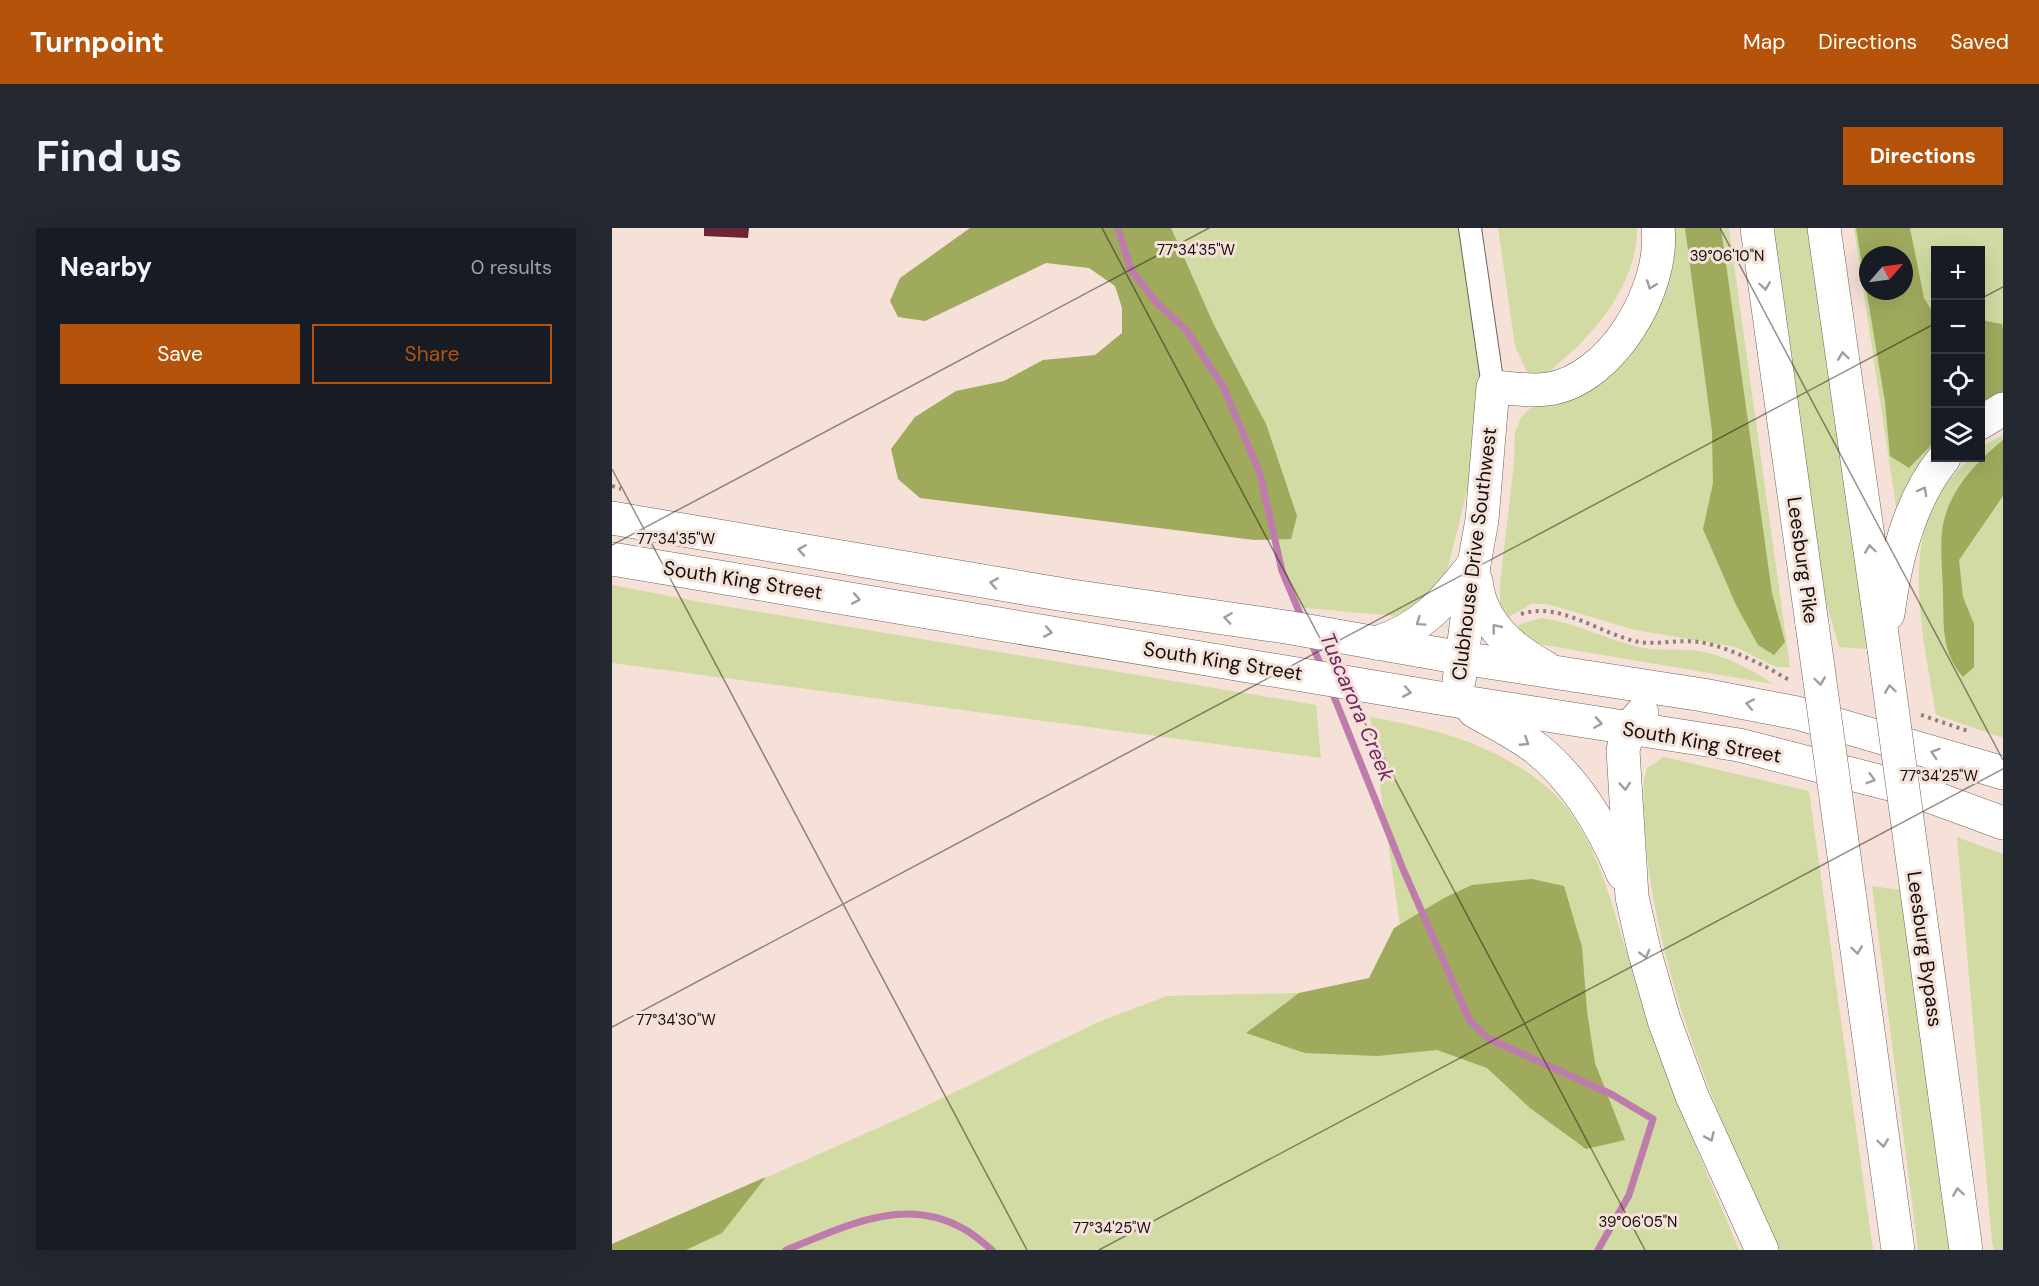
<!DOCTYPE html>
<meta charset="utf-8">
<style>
:root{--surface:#171b24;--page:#242831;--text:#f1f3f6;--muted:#9ea1a6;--line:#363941;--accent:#b45309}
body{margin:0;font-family:"DM Sans",sans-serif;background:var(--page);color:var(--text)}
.controls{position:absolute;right:18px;top:18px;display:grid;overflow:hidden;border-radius:0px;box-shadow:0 6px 24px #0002}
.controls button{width:54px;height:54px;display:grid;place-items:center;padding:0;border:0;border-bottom:2px solid var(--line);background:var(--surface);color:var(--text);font:30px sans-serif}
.compass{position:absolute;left:1247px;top:18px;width:54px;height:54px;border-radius:50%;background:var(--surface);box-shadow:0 6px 24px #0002;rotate:62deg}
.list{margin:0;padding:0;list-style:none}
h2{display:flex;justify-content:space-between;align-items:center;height:78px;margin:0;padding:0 24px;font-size:26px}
h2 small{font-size:20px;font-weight:400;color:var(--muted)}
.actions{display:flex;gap:12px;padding:18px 24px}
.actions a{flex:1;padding:14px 0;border:2px solid var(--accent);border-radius:0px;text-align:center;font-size:21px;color:var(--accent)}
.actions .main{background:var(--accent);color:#fff}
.icon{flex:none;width:33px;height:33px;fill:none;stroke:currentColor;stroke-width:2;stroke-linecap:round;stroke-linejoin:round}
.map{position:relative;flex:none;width:1391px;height:1022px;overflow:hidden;border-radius:0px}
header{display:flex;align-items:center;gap:36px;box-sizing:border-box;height:84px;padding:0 30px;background:var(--accent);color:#fff}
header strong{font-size:28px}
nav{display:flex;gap:33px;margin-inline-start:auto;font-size:21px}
.intro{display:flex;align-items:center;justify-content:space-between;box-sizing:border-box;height:144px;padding:0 36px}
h1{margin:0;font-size:42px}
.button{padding:15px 27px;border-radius:0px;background:var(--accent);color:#fff;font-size:21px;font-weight:700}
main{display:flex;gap:36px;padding:0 36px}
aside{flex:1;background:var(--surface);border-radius:0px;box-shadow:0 6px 24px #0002}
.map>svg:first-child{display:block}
.green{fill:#d1dba3;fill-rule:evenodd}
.forest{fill:#9faa5d;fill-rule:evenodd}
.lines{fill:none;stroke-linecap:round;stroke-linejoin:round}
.stream{stroke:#be7cac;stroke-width:7}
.building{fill:#6e2533}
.street-casing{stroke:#736159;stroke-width:24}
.highway-casing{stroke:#736159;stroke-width:34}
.path{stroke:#8d7f79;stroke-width:4;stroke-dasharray:3 4.5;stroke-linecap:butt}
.street{stroke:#fff;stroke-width:22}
.highway{stroke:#fff;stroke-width:33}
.highway-bridge-casing{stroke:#736159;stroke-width:34;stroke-linecap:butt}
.highway-bridge{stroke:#fff;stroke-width:33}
.oneway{stroke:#a19e9d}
.ticks{fill:none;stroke:#130d0a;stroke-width:1.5;stroke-opacity:0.45}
.labels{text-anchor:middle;stroke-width:6;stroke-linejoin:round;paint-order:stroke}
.street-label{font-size:20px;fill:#130d0a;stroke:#f5e1d8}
.water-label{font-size:21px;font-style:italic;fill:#742563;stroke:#f5e1d8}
.ticks-label{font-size:15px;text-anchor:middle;fill:#130d0a;stroke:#f5e1d8;stroke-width:6;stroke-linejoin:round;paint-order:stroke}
</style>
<header>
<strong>Turnpoint</strong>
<nav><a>Map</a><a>Directions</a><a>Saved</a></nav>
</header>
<div class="intro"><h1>Find us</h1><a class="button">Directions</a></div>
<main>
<aside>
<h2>Nearby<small>0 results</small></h2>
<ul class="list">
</ul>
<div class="actions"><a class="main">Save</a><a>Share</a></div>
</aside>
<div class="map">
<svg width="1391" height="1022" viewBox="0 0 1391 1022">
<rect width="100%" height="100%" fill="#f5e1d8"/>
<g class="green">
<path d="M506,0H859L881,159L835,343L822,367L783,388L683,379L670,343L648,246Z"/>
<path d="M886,0H1025C1025,60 979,110 935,145L924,147L915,144L903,118Z"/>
<path d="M1059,0H1117L1178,439H1164L1124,419L1023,402L935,376H919L893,391L888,378V356L902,235L903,204L909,190L917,181L976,157Z"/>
<path d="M1160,0H1202L1251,348V395L1255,421L1227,419L1214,374Z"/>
<path d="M1242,0H1391V173L1369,185L1368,22H1324L1323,224L1285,285ZM1256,27H1292V63H1256Z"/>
<path d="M1391,207V510L1324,487C1314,423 1291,333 1324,272C1332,256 1346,242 1359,230H1368L1369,219Z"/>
<path d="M0,357L94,375L704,477L709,530L0,435Z"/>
<path d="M929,390C962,394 993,411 1026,419C1044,423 1058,421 1076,422C1105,423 1138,440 1161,456L921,415L910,409L906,397Z"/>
<path d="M758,489C821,500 879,515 930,555C982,596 997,669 1016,728C1027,766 1040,803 1054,840C1076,902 1102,962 1127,1022H0V1018L302,884L484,795L555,768L687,765L798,767Z"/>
<path d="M1052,529L1197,563L1261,1022H1168C1103,888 1025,702 1032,551L1035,540Z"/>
<path d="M1345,609L1391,626V1022H1382L1380,1015Z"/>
<path d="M1260,658L1288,662L1300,693L1344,1022H1306Z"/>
</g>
<g class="forest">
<path d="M358,0H559L602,97L654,196L685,288L679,311L642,312L308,270L286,251L279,221L303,189L344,163L392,153L431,132L483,127L510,105V80L503,58L477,40L434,35L313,93L286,89L278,73L288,50Z"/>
<path d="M1073,0H1109L1160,365L1173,414L1162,427L1146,417L1124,377L1091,301L1101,255L1100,203Z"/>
<path d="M1244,0H1298L1312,70L1323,87V213L1297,240L1278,228L1273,174ZM1256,27H1292V63H1256Z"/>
<path d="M1369,92L1390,96L1391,102V164L1369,178Z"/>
<path d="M1391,212V268L1347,332L1351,369L1362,396V439L1351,449C1329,423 1332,399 1331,367C1331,344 1327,320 1331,297C1337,263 1365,233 1391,212Z"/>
<path d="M920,651L952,658L970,719L975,783L983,835L1013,912L974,921L918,880L875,840L825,822L765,828L693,825L634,805L687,765L757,750L782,700L832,670L860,657Z"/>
<path d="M154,949L110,1005L74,1022H0V1016Z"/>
</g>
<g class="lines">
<g class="stream">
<path d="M506,0L519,42L545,75L575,103L612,160L648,246L670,343L691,393"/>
<path d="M699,414L710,440"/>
<path d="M719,461L791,641L858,793L877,811L999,866L1041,891L1017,967L986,1022"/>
<path d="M174,1022C231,1000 290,967 350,1000C361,1005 371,1015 380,1022"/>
</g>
</g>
<path class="building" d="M92,0H137L136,10L92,8Z"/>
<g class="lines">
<defs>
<path id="street" d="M858,0L881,159"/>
<g id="highway">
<path d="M1145,0L1200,396"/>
<path d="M1212,0L1272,421"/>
<path d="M1368,195L1391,181"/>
<path d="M0,290L453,367L674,399L850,430L1091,467L1185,485L1391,545"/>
<path d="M0,331L845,473L1127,517L1301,562L1391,595"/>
<path d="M864,353C868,393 899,421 933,439"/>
<path d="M1276,386C1283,332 1297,273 1332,230"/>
<path d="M764,415C811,400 832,374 862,336"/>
<path d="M847,453L862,336L870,292L881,159C899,160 918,164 936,161C1000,152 1053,60 1046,0"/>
<path d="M862,483C883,495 906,506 925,521C966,554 992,600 1011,646"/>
<path d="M1030,485L1017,500L1011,522L1020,669L1032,722L1052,792L1080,868L1150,1022"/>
<path d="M1237,664L1286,1022"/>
<path d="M1305,664L1354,1022"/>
</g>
</defs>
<use href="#street" class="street-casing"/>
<use href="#highway" class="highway-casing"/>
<g class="path">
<path d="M0,258L9,261"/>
<path d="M909,386C949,373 987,406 1027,414C1047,417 1068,411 1087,414C1108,417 1132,428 1152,438C1161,442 1170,449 1180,453"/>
<path d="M1309,487L1356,503"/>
</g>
<use href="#street" class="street"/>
<use href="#highway" class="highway"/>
<defs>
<g id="highway-bridge">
<path d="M1200,396L1237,664"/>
<path d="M1272,421L1305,664"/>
</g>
</defs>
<use href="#highway-bridge" class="highway-bridge-casing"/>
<use href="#highway-bridge" class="highway-bridge"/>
</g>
<defs><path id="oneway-chevron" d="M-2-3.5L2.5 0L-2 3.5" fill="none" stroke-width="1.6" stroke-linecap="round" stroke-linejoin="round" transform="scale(1.5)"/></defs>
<g class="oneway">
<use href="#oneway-chevron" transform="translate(1039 57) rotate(110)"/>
<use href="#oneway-chevron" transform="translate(1153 58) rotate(82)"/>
<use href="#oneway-chevron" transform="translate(1231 128) rotate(-98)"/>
<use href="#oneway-chevron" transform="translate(1311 263) rotate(-61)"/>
<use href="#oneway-chevron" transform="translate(1258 321) rotate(-98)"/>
<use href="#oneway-chevron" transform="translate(190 322) rotate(-171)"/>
<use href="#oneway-chevron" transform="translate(382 355) rotate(-170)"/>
<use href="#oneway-chevron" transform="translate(244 371) rotate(10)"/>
<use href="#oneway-chevron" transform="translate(616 390) rotate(-172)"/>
<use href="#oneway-chevron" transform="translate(808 394) rotate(146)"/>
<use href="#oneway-chevron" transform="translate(884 400) rotate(-129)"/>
<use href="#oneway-chevron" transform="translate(436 404) rotate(10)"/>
<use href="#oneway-chevron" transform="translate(1208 453) rotate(82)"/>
<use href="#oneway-chevron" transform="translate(1278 461) rotate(-98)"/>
<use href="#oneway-chevron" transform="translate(795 464) rotate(10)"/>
<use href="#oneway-chevron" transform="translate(1138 476) rotate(-169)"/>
<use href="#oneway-chevron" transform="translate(986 495) rotate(9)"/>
<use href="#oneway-chevron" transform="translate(913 514) rotate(33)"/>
<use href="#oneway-chevron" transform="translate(1323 525) rotate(-162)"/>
<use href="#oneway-chevron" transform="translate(1259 551) rotate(16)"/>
<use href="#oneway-chevron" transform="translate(1013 558) rotate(86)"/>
<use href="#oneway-chevron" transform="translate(1245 722) rotate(82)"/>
<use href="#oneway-chevron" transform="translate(1033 726) rotate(75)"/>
<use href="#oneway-chevron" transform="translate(1098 909) rotate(66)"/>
<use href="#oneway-chevron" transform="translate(1271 915) rotate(82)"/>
<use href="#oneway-chevron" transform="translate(1346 964) rotate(-98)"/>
</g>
<path class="ticks" d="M490,0L1033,1022M1108,0L1391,532M1368,71L1391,59M0,241L415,1022M0,317L597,0M0,799L1324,95M487,1022L1391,541"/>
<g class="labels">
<g class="street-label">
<text transform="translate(862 326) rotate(-83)" y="7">Clubhouse Drive Southwest</text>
<text transform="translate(1191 332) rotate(82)" y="7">Leesburg Pike</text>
<text transform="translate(131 352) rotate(9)" y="7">South King Street</text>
<text transform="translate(611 433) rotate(9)" y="7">South King Street</text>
<text transform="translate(1090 514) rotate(10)" y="7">South King Street</text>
<text transform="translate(1313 721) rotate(82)" y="7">Leesburg Bypass</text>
</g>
<g class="water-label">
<text transform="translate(745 479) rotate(67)" y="7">Tuscarora Creek</text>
</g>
</g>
<g class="ticks-label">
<text x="584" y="27">77°34'35"W</text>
<text x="1115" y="33">39°06'10"N</text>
<text x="64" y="316">77°34'35"W</text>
<text x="1327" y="553">77°34'25"W</text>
<text x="64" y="797">77°34'30"W</text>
<text x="1026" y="999">39°06'05"N</text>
<text x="500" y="1005">77°34'25"W</text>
</g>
</svg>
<div class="controls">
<button>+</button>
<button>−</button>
<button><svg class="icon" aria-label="locate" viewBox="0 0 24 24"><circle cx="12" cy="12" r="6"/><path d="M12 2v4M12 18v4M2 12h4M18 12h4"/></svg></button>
<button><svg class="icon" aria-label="layers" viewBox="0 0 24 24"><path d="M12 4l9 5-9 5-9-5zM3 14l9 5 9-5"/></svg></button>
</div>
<svg class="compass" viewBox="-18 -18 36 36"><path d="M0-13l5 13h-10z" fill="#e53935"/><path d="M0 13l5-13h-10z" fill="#9ea1a6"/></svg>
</div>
</main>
